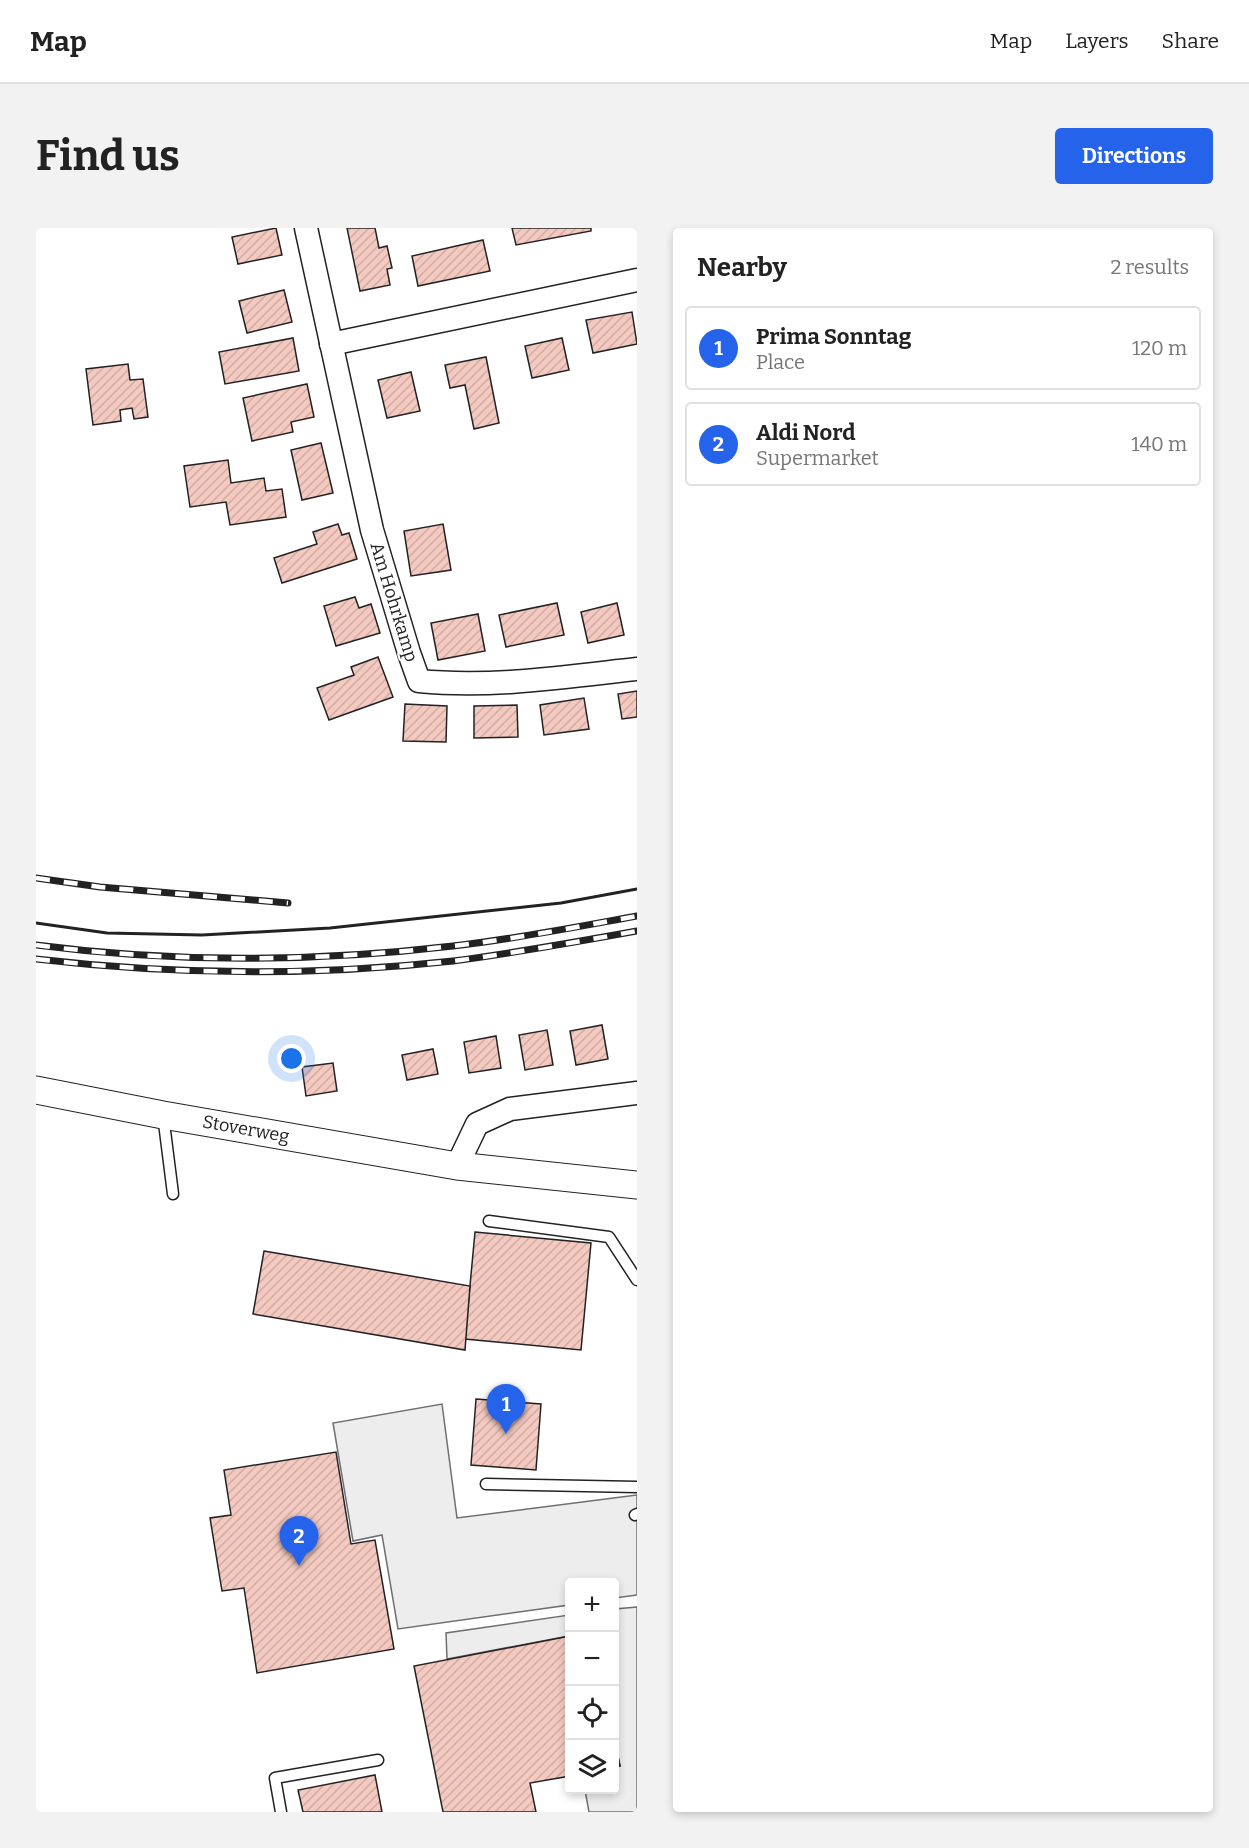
<!DOCTYPE html>
<meta charset="utf-8">
<style>
:root{--surface:#fff;--page:#f2f2f2;--text:#222;--muted:#767676;--line:#e0e0e0;--accent:#2563eb}
body{margin:0;font-family:Bitter,serif;background:var(--page);color:var(--text)}
.controls{position:absolute;right:18px;bottom:18px;display:grid;overflow:hidden;border-radius:6px;box-shadow:0 3px 9px #0003}
.controls button{width:54px;height:54px;display:grid;place-items:center;padding:0;border:0;border-bottom:2px solid var(--line);background:var(--surface);color:var(--text);font:30px sans-serif}
.you{position:absolute;left:256px;top:831px;width:21px;height:21px;margin:-15px;border:4px solid #fff;border-radius:50%;background:#1a73e8;box-shadow:0 0 0 9px #1a73e833}
.badge{display:grid;place-items:center;width:39px;height:39px;border-radius:50%;background:var(--accent);color:#fff;font-size:20px;font-weight:700}
.pin{position:absolute;translate:-50% -50px;filter:drop-shadow(0 2px 3px #0008)}
.pin::after{content:'';position:absolute;top:32px;width:21px;height:18px;background:inherit;clip-path:polygon(0 0,100% 0,50% 100%)}
.list{margin:0;padding:0;list-style:none}
h2{display:flex;justify-content:space-between;align-items:center;height:78px;margin:0;padding:0 24px;font-size:26px}
h2 small{font-size:20px;font-weight:400;color:var(--muted)}
.list li{display:grid;grid-template-columns:39px 1fr auto;gap:18px;align-items:center;box-sizing:border-box;height:84px;margin:0 12px 12px;padding:0 12px;border:2px solid var(--line);border-radius:6px}
.list b{display:block;font-size:22px;white-space:nowrap}
.list p{margin:0;font-size:20px;white-space:nowrap;color:var(--muted)}
.list em{font-size:20px;font-style:normal;color:var(--muted)}
.icon{flex:none;width:33px;height:33px;fill:none;stroke:currentColor;stroke-width:2;stroke-linecap:round;stroke-linejoin:round}
.map{position:relative;flex:none;width:601px;height:1584px;overflow:hidden;border-radius:6px}
header{display:flex;align-items:center;gap:36px;box-sizing:border-box;height:84px;padding:0 30px;background:var(--surface);border-bottom:2px solid var(--line)}
header strong{font-size:28px}
nav{display:flex;gap:33px;margin-inline-start:auto;font-size:21px}
.intro{display:flex;align-items:center;justify-content:space-between;box-sizing:border-box;height:144px;padding:0 36px}
h1{margin:0;font-size:42px}
.button{padding:15px 27px;border-radius:6px;background:var(--accent);color:#fff;font-size:21px;font-weight:700}
main{display:flex;gap:36px;padding:0 36px}
aside{flex:1;background:var(--surface);border-radius:6px;box-shadow:0 3px 9px #0003}
.map>svg:first-child{display:block}
.parking{fill:#ededed;stroke:#6f6f6f;stroke-width:1.5}
.building{fill:url(#building-hatch);stroke:#222;stroke-width:1.5}
.lines{fill:none;stroke-linecap:round;stroke-linejoin:round}
.service-casing{stroke:#222;stroke-width:13}
.minor-casing{stroke:#222;stroke-width:25}
.tertiary-casing{stroke:#222;stroke-width:29}
.service{stroke:#fff;stroke-width:10}
.minor{stroke:#fff;stroke-width:22}
.tertiary{stroke:#fff;stroke-width:27}
.rail-casing{stroke:#222;stroke-width:7}
.rail{stroke:#fff;stroke-width:4.5;stroke-dasharray:14;stroke-linecap:butt}
.wall{stroke:#222;stroke-width:3}
.labels{text-anchor:middle;stroke-width:4.5;stroke-linejoin:round;paint-order:stroke}
.street-label{font-size:18px;fill:#222;stroke:#fff}
</style>
<header>
<strong>Map</strong>
<nav><a>Map</a><a>Layers</a><a>Share</a></nav>
</header>
<div class="intro"><h1>Find us</h1><a class="button">Directions</a></div>
<main>
<div class="map">
<svg width="601" height="1584" viewBox="0 0 601 1584">
<defs>
<pattern id="building-hatch" width="6" height="6" patternUnits="userSpaceOnUse" patternTransform="scale(1.5)"><rect width="6" height="6" fill="#f3c9c0"/><path d="M-1 1l2-2M0 6l6-6M5 7l2-2" fill="none" stroke="#d0aca5"/></pattern>
</defs>
<rect width="100%" height="100%" fill="#fff"/>
<g class="parking">
<path d="M406,1176L421,1290L601,1267V1367L579,1370L578,1354H534L533,1377L362,1401L346,1307L317,1313L297,1195Z"/>
<path d="M601,1379V1584H553L549,1562H578L579,1539L584,1538L578,1509L579,1381Z"/>
<path d="M533,1387V1408L411,1431L410,1405Z"/>
</g>
<g class="building">
<path d="M240,0L246,27L202,36L196,9Z"/>
<path d="M311,0H339L343,20L351,18L356,40L351,41L354,57L324,63Z"/>
<path d="M476,0H555V3L480,17Z"/>
<path d="M447,12L454,43L382,58L376,28Z"/>
<path d="M248,62L256,94L211,105L203,73Z"/>
<path d="M596,84L601,116L557,125L550,92Z"/>
<path d="M257,110L263,143L189,156L183,124Z"/>
<path d="M526,110L533,142L496,150L489,118Z"/>
<path d="M450,129L463,195L438,201L429,157L414,160L409,137Z"/>
<path d="M92,136L94,152L107,151L112,189L98,191L96,180L84,182L85,193L57,197L50,141Z"/>
<path d="M375,144L384,183L351,190L342,152Z"/>
<path d="M271,156L278,189L255,194L257,204L216,213L207,170Z"/>
<path d="M285,215L297,265L266,272L255,222Z"/>
<path d="M192,232L195,255L228,250L230,263L246,261L250,289L194,297L190,274L154,279L148,238Z"/>
<path d="M302,296L306,307L313,305L321,331L246,355L238,330L281,316L277,304Z"/>
<path d="M407,296L415,342L375,348L368,303Z"/>
<path d="M319,369L323,380L335,376L344,405L300,418L288,378Z"/>
<path d="M521,375L528,407L470,419L463,387Z"/>
<path d="M581,375L588,407L552,415L545,384Z"/>
<path d="M442,386L449,423L402,432L395,395Z"/>
<path d="M342,429L357,469L293,492L281,460L318,447L315,439Z"/>
<path d="M601,463V489L586,491L582,466Z"/>
<path d="M548,470L553,501L508,507L504,477Z"/>
<path d="M369,476L411,478L410,514L367,513Z"/>
<path d="M481,477L482,509L438,510V478Z"/>
<path d="M566,797L572,831L540,837L534,803Z"/>
<path d="M511,802L517,837L489,842L483,807Z"/>
<path d="M460,808L465,840L433,845L428,814Z"/>
<path d="M397,821L402,846L371,852L366,827Z"/>
<path d="M297,835L301,863L270,868L266,839Z"/>
<path d="M439,1004L555,1015L545,1122L429,1111Z"/>
<path d="M228,1023L434,1058L429,1122L217,1086Z"/>
<path d="M440,1171L505,1176L500,1242L435,1237Z"/>
<path d="M300,1224L315,1316L339,1312L358,1421L221,1445L208,1360L186,1363L174,1290L195,1287L188,1242Z"/>
<path d="M534,1408V1548L494,1555L500,1584H407L378,1438Z"/>
<path d="M578,1509L584,1538L578,1539Z"/>
<path d="M339,1547L346,1584H267L262,1562Z"/>
</g>
<g class="lines">
<defs>
<g id="service">
<path d="M127,887L137,966"/>
<path d="M453,993L573,1009L601,1052"/>
<path d="M450,1256L601,1259"/>
<path d="M599,1287L601,1286"/>
<path d="M245,1584L239,1550L342,1532"/>
</g>
<g id="minor">
<path d="M270,0L336,302L373,425L383,453C456,460 529,449 601,441"/>
<path d="M295,116L601,52"/>
<path d="M421,938L441,896L474,881L601,865"/>
</g>
<path id="tertiary" d="M0,862L127,887L421,938L601,957"/>
</defs>
<use href="#service" class="service-casing"/>
<use href="#minor" class="minor-casing"/>
<use href="#tertiary" class="tertiary-casing"/>
<use href="#service" class="service"/>
<use href="#minor" class="minor"/>
<use href="#tertiary" class="tertiary"/>
<defs>
<g id="rail">
<path d="M0,650L64,659L252,675"/>
<path d="M0,717C138,735 279,734 417,718C479,711 540,699 601,688"/>
<path d="M0,731C138,747 279,748 417,733C479,725 540,714 601,703"/>
</g>
</defs>
<use href="#rail" class="rail-casing"/>
<use href="#rail" class="rail"/>
<path class="wall" d="M0,695L71,705L166,707L294,700L525,675L601,661"/>
</g>
<g class="labels">
<g class="street-label">
<text transform="translate(358 374) rotate(73)" y="6">Am Hohrkamp</text>
<text transform="translate(210 901) rotate(10)" y="6">Stoverweg</text>
</g>
</g>
</svg>
<div class="controls">
<button>+</button>
<button>−</button>
<button><svg class="icon" aria-label="locate" viewBox="0 0 24 24"><circle cx="12" cy="12" r="6"/><path d="M12 2v4M12 18v4M2 12h4M18 12h4"/></svg></button>
<button><svg class="icon" aria-label="layers" viewBox="0 0 24 24"><path d="M12 4l9 5-9 5-9-5zM3 14l9 5 9-5"/></svg></button>
</div>
<div class="you"></div>
<div class="pin badge" style="left:470px;top:1206px">1</div>
<div class="pin badge" style="left:263px;top:1338px">2</div>
</div>
<aside>
<h2>Nearby<small>2 results</small></h2>
<ul class="list">
<li><span class="badge">1</span><div><b>Prima Sonntag</b><p>Place</p></div><em>120 m</em></li>
<li><span class="badge">2</span><div><b>Aldi Nord</b><p>Supermarket</p></div><em>140 m</em></li>
</ul>
</aside>
</main>
